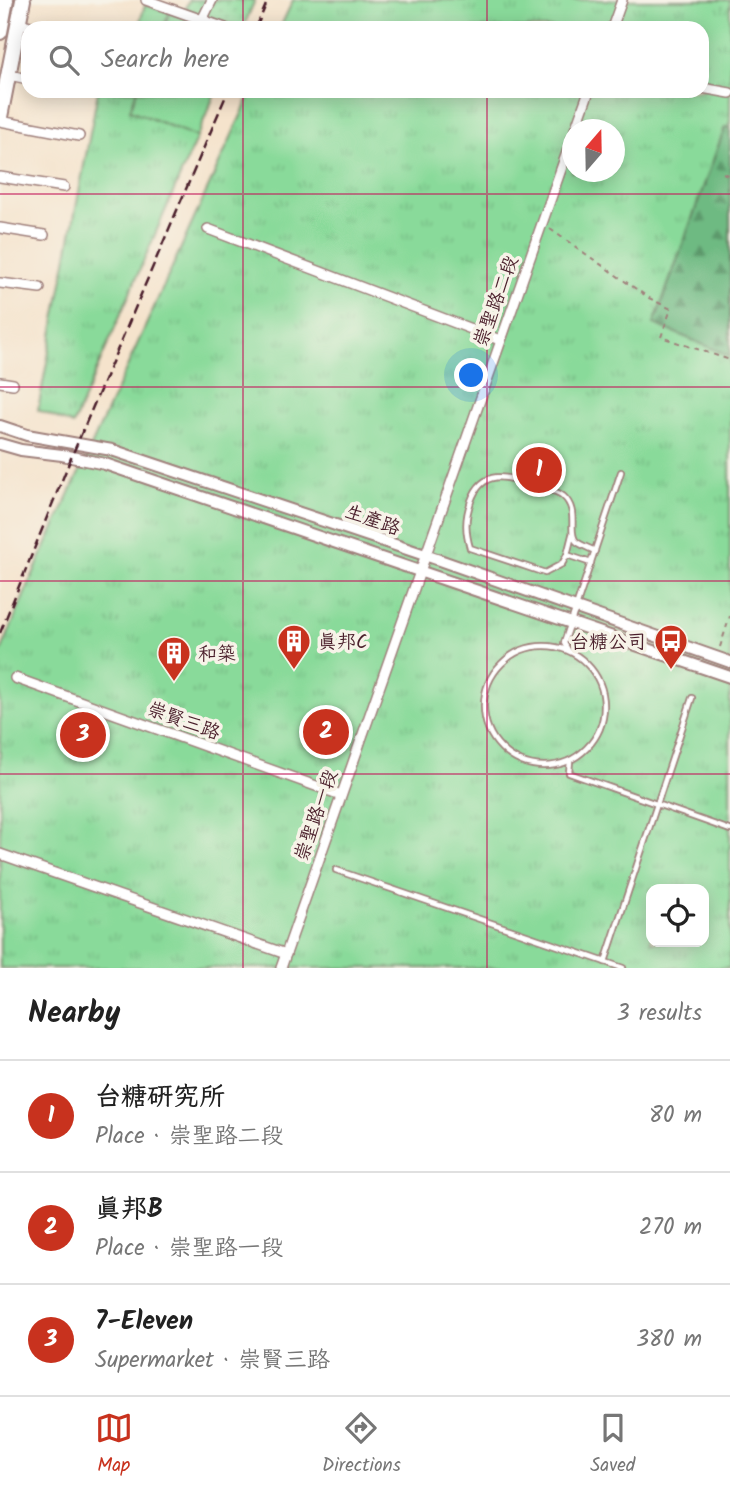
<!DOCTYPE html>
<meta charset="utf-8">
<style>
:root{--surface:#fff;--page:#f6f6f6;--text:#222;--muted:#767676;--line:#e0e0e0;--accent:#c8321e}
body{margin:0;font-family:Kalam,"LXGW WenKai TC",sans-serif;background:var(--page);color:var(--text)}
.controls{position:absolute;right:21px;bottom:21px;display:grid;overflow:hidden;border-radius:14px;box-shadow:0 4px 18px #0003}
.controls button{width:63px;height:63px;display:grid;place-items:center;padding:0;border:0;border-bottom:2px solid var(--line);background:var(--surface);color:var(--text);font:35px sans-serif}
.compass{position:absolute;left:562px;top:119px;width:63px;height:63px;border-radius:50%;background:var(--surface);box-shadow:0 4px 18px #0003;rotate:20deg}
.you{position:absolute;left:472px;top:376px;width:24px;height:24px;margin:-18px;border:5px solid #fff;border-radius:50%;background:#1a73e8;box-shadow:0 0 0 10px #1a73e833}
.badge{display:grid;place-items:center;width:46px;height:46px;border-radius:50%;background:var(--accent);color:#fff;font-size:23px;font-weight:700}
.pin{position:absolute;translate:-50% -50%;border:4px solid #fff;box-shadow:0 2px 7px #0006}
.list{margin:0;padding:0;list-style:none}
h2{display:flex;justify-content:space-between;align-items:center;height:91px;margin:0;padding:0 28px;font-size:30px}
h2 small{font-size:23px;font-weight:400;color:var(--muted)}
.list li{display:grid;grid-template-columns:46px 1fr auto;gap:21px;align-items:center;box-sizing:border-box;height:112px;padding:0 28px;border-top:2px solid var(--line)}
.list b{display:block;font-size:26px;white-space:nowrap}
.list p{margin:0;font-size:23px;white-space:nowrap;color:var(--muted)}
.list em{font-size:23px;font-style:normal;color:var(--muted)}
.icon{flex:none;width:38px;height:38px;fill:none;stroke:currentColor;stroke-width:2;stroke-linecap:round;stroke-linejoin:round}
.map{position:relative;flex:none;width:730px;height:968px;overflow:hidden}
.search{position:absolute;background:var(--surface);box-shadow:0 4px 18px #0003;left:21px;right:21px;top:21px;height:77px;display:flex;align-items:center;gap:18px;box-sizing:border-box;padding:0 24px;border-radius:21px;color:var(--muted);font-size:26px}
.sheet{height:427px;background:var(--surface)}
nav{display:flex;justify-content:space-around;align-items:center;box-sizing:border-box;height:98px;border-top:2px solid var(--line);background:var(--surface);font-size:19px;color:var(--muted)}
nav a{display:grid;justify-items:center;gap:4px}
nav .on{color:var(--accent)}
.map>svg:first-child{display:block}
.grass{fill:url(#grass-tufts);stroke:#6a7c62;stroke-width:2;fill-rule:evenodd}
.forest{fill:url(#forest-firs);stroke:#5c6c56;stroke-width:2}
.park{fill:url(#park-dots);stroke:#6a7c62;stroke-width:2}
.pitch{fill:#89da9a;stroke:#6a7c62;stroke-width:2}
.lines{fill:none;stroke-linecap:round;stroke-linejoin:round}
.service-casing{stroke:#a0817c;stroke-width:8}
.minor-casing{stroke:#a0817c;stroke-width:12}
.tertiary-casing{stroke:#a0817c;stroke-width:14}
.primary-casing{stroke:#a0817c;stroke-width:18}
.path{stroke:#a0817c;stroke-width:2;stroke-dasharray:5 5;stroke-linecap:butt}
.service{stroke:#fff;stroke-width:4.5}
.minor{stroke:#fff;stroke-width:9}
.tertiary{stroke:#fff;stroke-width:10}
.primary{stroke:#fff;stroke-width:14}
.rail{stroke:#4a1f2b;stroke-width:2.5;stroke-dasharray:10 5;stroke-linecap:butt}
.grid{fill:none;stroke:#c2185b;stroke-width:2;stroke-opacity:0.55}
.labels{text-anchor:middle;stroke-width:7;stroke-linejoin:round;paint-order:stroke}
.street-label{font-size:19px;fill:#4a1f2b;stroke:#f7f3e8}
.poi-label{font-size:19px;fill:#4a1f2b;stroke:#f7f3e8;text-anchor:start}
</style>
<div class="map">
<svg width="730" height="968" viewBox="0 0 730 968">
<defs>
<pattern id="grass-tufts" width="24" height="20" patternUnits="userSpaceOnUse" patternTransform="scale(1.75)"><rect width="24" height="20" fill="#89da9a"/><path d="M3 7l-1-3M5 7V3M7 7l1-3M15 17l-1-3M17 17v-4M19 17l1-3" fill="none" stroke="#78bb85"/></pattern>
<pattern id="forest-firs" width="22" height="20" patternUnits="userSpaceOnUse" patternTransform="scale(1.75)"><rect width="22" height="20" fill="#6eba82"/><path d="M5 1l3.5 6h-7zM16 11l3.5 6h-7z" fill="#5c976b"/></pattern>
<pattern id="park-dots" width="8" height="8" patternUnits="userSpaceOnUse" patternTransform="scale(1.75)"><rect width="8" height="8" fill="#89da9a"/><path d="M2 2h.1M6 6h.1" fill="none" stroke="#78bb85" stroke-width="1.8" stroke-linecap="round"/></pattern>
</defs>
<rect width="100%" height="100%" fill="#f7f3e8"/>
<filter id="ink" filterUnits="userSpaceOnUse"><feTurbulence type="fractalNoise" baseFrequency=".0143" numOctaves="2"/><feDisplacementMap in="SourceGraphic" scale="14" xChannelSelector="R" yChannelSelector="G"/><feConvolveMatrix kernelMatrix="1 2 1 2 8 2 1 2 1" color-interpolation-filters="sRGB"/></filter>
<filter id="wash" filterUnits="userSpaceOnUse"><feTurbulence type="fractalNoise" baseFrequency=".00686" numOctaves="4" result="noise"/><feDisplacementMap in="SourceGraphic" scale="28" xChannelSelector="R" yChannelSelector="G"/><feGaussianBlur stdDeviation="1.57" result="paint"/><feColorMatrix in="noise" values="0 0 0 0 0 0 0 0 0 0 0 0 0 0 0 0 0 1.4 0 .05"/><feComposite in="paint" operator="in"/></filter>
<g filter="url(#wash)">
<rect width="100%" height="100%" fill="#f5e3cc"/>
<g class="grass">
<path d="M293,0H730V968H0V654L30,581L252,91H702V28H280ZM572,130H614V172H572ZM651,889H704V942H651Z"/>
<path d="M145,5L170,12L163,28H138Z"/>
<path d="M98,91H137L130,110L197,137L73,425L38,410Z"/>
</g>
<path class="forest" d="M725,127H730V356L654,324Z"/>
<path class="park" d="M189,0H255L243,28L185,9Z"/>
<g class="pitch">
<path d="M170,12L213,28H163Z"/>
<path d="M137,91H216L197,137L130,110Z"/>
</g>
</g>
<g filter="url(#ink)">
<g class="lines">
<defs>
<g id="service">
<path d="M567,555L572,535"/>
<path d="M591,563L567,555L562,564L545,573L470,548C465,531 465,518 471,501C484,465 511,478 538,487C545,489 558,491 563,496C580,511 567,532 576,541C580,545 589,548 595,551"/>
<circle cx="544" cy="706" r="60"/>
<path d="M568,650L564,643L621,472"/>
<path d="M570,761L569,773L730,830"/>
<path d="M336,870L623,968"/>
<path d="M605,962L692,698"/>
</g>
<g id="minor">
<path d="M146,0L225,28"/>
<path d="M202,20L212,0"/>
<path d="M19,23L39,28"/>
<path d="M304,26L319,28"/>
<path d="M612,28L622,0"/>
<path d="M9,75L28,79"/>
<path d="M702,88L730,93"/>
<path d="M83,91L93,93"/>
<path d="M0,121L79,136"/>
<path d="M575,130L589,91"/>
<path d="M0,177L64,187"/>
<path d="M0,228L44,235"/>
<path d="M208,229L500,340"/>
<path d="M0,283L40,288"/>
<path d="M0,382L13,384"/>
<path d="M15,678L341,795"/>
<path d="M0,854L286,954"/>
<path d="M281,968L572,138"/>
</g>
<g id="tertiary">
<path d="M0,426L27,435L112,450L425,555L730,662"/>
<path d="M0,444L21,450L62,455L105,464L730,677"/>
</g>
<g id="primary">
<path d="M0,32L6,0"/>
<path d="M0,117L23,0"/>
</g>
</defs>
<use href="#service" class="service-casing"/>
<use href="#minor" class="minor-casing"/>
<use href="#tertiary" class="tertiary-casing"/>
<use href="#primary" class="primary-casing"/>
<g class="path">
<path d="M723,173L730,176"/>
<path d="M550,229L649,298L671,309L661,337L730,360"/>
<path d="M720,647L730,616"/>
</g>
<use href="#service" class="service"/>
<use href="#minor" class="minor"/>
<use href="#tertiary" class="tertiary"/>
<use href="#primary" class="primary"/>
<g class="rail">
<path d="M256,28L268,0"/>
<path d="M0,633L71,458L228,91"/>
</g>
</g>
</g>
<path class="grid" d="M243,0V28M487,0V28M243,91V968M487,91V968M0,194H730M0,387H730M0,581H730M0,774H730"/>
<defs>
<symbol id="building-pin" viewBox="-11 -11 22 30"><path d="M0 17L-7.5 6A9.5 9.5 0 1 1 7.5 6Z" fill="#c8321e" stroke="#f7f3e8"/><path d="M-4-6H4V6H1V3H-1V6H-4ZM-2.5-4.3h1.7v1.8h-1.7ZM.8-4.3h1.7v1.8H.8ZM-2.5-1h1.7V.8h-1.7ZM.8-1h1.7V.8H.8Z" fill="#fff"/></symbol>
<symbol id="bus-pin" viewBox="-11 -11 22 30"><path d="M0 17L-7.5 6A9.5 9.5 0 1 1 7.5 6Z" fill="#c8321e" stroke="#f7f3e8"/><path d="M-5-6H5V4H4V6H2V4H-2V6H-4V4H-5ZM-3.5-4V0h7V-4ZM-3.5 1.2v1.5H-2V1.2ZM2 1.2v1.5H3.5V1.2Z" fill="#fff"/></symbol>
</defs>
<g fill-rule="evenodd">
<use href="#building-pin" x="275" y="622" width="38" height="52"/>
<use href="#bus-pin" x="652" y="622" width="38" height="52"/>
<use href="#building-pin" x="155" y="634" width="38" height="52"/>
</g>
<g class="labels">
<g class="street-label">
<text transform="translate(495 301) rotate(-70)" y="7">崇聖路二段</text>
<text transform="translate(373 519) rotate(19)" y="7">生產路</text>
<text transform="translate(184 720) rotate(20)" y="7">崇賢三路</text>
<text transform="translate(315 815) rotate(-71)" y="7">崇聖路一段</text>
</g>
<g class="poi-label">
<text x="318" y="648">真邦C</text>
<text x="646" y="648" text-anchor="end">台糖公司</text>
<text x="198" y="660">和築</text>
</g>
</g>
</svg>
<div class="controls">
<button><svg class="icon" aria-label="locate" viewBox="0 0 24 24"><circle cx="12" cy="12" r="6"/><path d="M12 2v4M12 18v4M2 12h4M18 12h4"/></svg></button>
</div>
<svg class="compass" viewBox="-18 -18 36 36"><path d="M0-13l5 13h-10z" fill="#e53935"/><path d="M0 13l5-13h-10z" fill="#767676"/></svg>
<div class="you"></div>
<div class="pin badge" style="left:539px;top:470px">1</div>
<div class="pin badge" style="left:326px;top:732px">2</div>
<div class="pin badge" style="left:83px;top:735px">3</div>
<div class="search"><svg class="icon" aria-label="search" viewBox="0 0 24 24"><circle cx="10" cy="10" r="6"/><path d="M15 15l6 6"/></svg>Search here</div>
</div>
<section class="sheet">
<h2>Nearby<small>3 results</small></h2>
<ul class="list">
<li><span class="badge">1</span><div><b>台糖研究所</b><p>Place · 崇聖路二段</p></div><em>80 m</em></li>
<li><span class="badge">2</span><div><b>真邦B</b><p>Place · 崇聖路一段</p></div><em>270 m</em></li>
<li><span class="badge">3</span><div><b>7-Eleven</b><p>Supermarket · 崇賢三路</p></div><em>380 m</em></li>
</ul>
</section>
<nav>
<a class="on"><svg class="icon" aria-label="map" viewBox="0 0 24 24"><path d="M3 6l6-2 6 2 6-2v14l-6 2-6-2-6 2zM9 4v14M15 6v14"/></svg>Map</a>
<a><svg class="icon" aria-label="directions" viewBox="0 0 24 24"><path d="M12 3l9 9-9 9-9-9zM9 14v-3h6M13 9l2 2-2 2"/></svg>Directions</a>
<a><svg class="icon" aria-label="saved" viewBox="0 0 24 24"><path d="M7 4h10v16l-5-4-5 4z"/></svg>Saved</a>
</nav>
